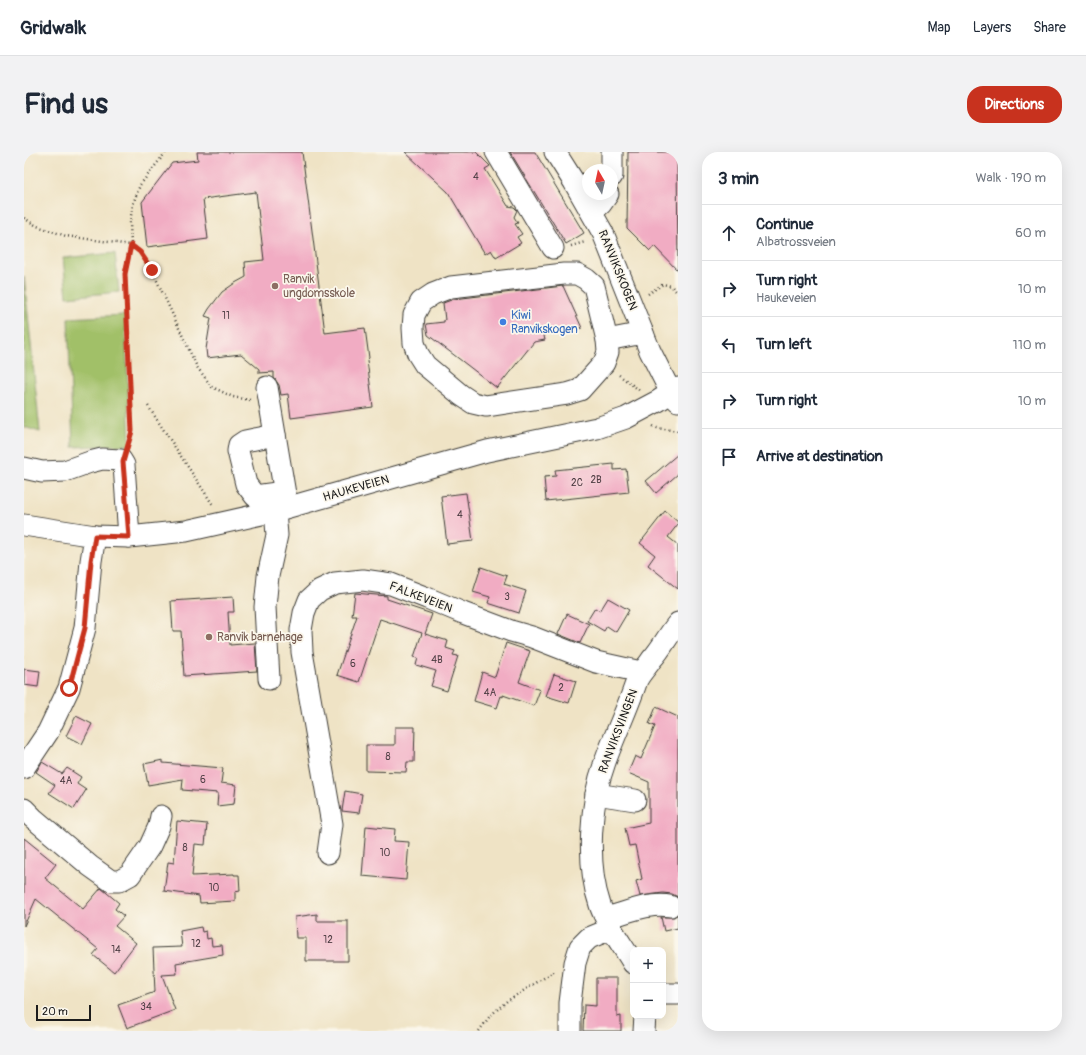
<!DOCTYPE html>
<meta charset="utf-8">
<style>
:root{--surface:#fff;--page:#f2f2f3;--text:#1f2937;--muted:#747a83;--line:#e0e1e3;--accent:#c8321e}
body{margin:0;font-family:Pangolin,sans-serif;background:var(--page);color:var(--text)}
.controls{position:absolute;right:12px;bottom:12px;display:grid;overflow:hidden;border-radius:8px;box-shadow:0 4px 16px #0002}
.controls button{width:36px;height:36px;display:grid;place-items:center;padding:0;border:0;border-bottom:1px solid var(--line);background:var(--surface);color:var(--text);font:20px sans-serif}
.compass{position:absolute;left:558px;top:12px;width:36px;height:36px;border-radius:50%;background:var(--surface);box-shadow:0 4px 16px #0002;rotate:351deg}
.scale{position:absolute;left:12px;bottom:10px;width:55px;box-sizing:border-box;padding-left:4px;border:2px solid #1c1c1c;border-top:0;font-size:11px;line-height:14px;white-space:nowrap;color:#1c1c1c;-webkit-text-stroke:3px #fbf7ec;paint-order:stroke}
.stop{position:absolute;width:12px;height:12px;margin:-9px;border:3px solid #c8321e;border-radius:50%;background:#fff}
.stop.end{background:#c8321e;border-color:#fff;box-shadow:0 1px 4px #0008}
.list{margin:0;padding:0;list-style:none}
h2{display:flex;justify-content:space-between;align-items:center;height:52px;margin:0;padding:0 16px;font-size:17px}
h2 small{font-size:13px;font-weight:400;color:var(--muted)}
.list li{display:grid;grid-template-columns:26px 1fr auto;gap:12px;align-items:center;box-sizing:border-box;height:56px;padding:0 16px;border-top:1px solid var(--line)}
.list b{display:block;font-size:15px;white-space:nowrap}
.list p{margin:0;font-size:13px;white-space:nowrap;color:var(--muted)}
.list em{font-size:13px;font-style:normal;color:var(--muted)}
.icon{flex:none;width:22px;height:22px;fill:none;stroke:currentColor;stroke-width:2;stroke-linecap:round;stroke-linejoin:round}
.map{position:relative;flex:none;width:654px;height:879px;overflow:hidden;border-radius:16px}
header{display:flex;align-items:center;gap:24px;box-sizing:border-box;height:56px;padding:0 20px;background:var(--surface);border-bottom:1px solid var(--line)}
header strong{font-size:19px}
nav{display:flex;gap:22px;margin-inline-start:auto;font-size:14px}
.intro{display:flex;align-items:center;justify-content:space-between;box-sizing:border-box;height:96px;padding:0 24px}
h1{margin:0;font-size:28px}
.button{padding:10px 18px;border-radius:16px;background:var(--accent);color:#fff;font-size:14px;font-weight:700}
main{display:flex;gap:24px;padding:0 24px}
aside{flex:1;background:var(--surface);border-radius:16px;box-shadow:0 4px 16px #0002}
.map>svg:first-child{display:block}
.green{fill:#a1c067;stroke:#5e6e42}
.building{fill:#f1acc3}
.lines{fill:none;stroke-linecap:round;stroke-linejoin:round}
.minor-casing{stroke:#3c3a35;stroke-width:23}
.path{stroke:#3c3a35;stroke-width:2.5;stroke-dasharray:1 3;stroke-linecap:butt}
.minor{stroke:#fff;stroke-width:21}
.route{stroke:#c8321e;stroke-width:5}
.education-dot{fill:#8d6e63;stroke:#fbf7ec;stroke-width:1.5}
.shop-dot{fill:#3f7fe0;stroke:#fbf7ec;stroke-width:1.5}
.labels{text-anchor:middle;stroke-width:3.5;stroke-linejoin:round;paint-order:stroke}
.number-label{font-size:10px;fill:#514046}
.street-label{font-size:12px;fill:#1c1c1c;stroke:#fbf7ec}
.education-label{font-size:12px;fill:#785e54;stroke:#fbf7ec;text-anchor:start}
.shop-label{font-size:12px;fill:#366cbe;stroke:#fbf7ec;text-anchor:start}
</style>
<header>
<strong>Gridwalk</strong>
<nav><a>Map</a><a>Layers</a><a>Share</a></nav>
</header>
<div class="intro"><h1>Find us</h1><a class="button">Directions</a></div>
<main>
<div class="map">
<svg width="654" height="879" viewBox="0 0 654 879">
<rect width="100%" height="100%" fill="#fbf7ec"/>
<filter id="ink" filterUnits="userSpaceOnUse"><feTurbulence type="fractalNoise" baseFrequency=".025" numOctaves="2"/><feDisplacementMap in="SourceGraphic" scale="8" xChannelSelector="R" yChannelSelector="G"/><feConvolveMatrix kernelMatrix="1 2 1 2 8 2 1 2 1" color-interpolation-filters="sRGB"/></filter>
<filter id="wash" filterUnits="userSpaceOnUse"><feTurbulence type="fractalNoise" baseFrequency=".012" numOctaves="4" result="noise"/><feDisplacementMap in="SourceGraphic" scale="16" xChannelSelector="R" yChannelSelector="G"/><feGaussianBlur stdDeviation="0.9" result="paint"/><feColorMatrix in="noise" values="0 0 0 0 0 0 0 0 0 0 0 0 0 0 0 0 0 1.4 0 .05"/><feComposite in="paint" operator="in"/></filter>
<g filter="url(#wash)">
<rect width="100%" height="100%" fill="#efe3c5"/>
<g class="green">
<path d="M91,101L95,140L43,145L39,106Z"/>
<path d="M0,124L16,280L0,275Z"/>
<path d="M101,163L106,293L49,295L44,166Z"/>
</g>
<g id="blocks">
<g class="building">
<path d="M173,0H278L301,181L341,176L345,206L343,208L349,255L267,266L264,242L257,243L255,233L250,226V220L235,221V217L217,202L183,206L182,197L187,166L181,164L185,157L198,140L211,131L222,125L221,110L240,108L232,40L179,47L184,87L123,95L118,50L148,11L174,8Z"/>
<path d="M381,0H452L466,14L461,17L484,54L490,55L493,58L490,65L494,71L491,72L498,82L493,85L497,91L472,106L467,98L461,102L424,40Z"/>
<path d="M486,0H511L560,81L542,92Z"/>
<path d="M604,0H653L654,119L630,94L626,99L603,76Z"/>
<path d="M539,134L558,176L519,180L521,188L510,190L473,236L404,183L402,172L420,170V168H421L419,151L430,147Z"/>
<path d="M654,302V322L632,341L622,329Z"/>
<path d="M590,312V318L602,317L605,340L522,349L520,325L532,324L531,318Z"/>
<path d="M442,341L449,389L423,392L417,344Z"/>
<path d="M641,359L654,370V372L644,385L654,393V437L624,413L631,403L616,391Z"/>
<path d="M457,415L483,424L480,432L502,439L495,461L464,451L466,445L449,440Z"/>
<path d="M331,441L363,444V447L408,462L401,482L424,489L422,496L431,499L429,503L434,504L423,539L407,534L412,519L392,513L394,506L390,505L398,481L356,467L335,530L313,523L333,464H328Z"/>
<path d="M209,445L210,460H204L206,493L231,491L233,519L160,524L157,479H149L147,449Z"/>
<path d="M584,446L605,458L592,480L583,474L580,479L563,469L571,456L576,459Z"/>
<path d="M543,462L565,472L556,491L534,482Z"/>
<path d="M482,491L506,499L495,530L516,538L510,554L479,543V545L477,544L473,556L450,549L458,520L471,525Z"/>
<path d="M0,517L16,519L14,535L0,533Z"/>
<path d="M530,522L552,529L545,551L522,544Z"/>
<path d="M632,555L654,565V745L648,742L639,741L616,744L612,729L618,727L611,693L605,694L601,676L625,671V630L604,621L611,604L617,607L631,574L625,572Z"/>
<path d="M52,564L68,572L58,592L42,584Z"/>
<path d="M371,575H391L390,610H383L382,620L342,619V593H371Z"/>
<path d="M139,608V611L199,616L197,631L212,633L210,652L193,654L194,641L158,638L159,627L124,633L120,612Z"/>
<path d="M18,610L38,622L43,616L57,625L53,632L62,638L50,657L25,641L31,633L12,620Z"/>
<path d="M321,639L338,642L335,661L318,659Z"/>
<path d="M153,669L183,672L181,693L171,692L168,724L210,722V723H215L216,739L211,740V749L176,751L175,744L140,739L144,710L150,711Z"/>
<path d="M342,674L371,677L370,689L385,690L382,728L338,724Z"/>
<path d="M0,686L32,712L21,726L59,757L77,736L95,751L91,757L100,764L91,774L112,791L90,820L69,803L74,797L12,747L0,774Z"/>
<path d="M293,762V769H324V809H282V786H272L271,765Z"/>
<path d="M654,762V776L640,779L637,765H650Z"/>
<path d="M177,775L178,780L182,779L183,787L187,786L188,794L198,793L199,803L152,811L153,822L138,823L151,858L103,876L94,853L131,840L129,796L158,795L156,779Z"/>
<path d="M572,826H593V865L597,864V879H559L560,853L572,854Z"/>
</g>
</g>
</g>
<g filter="url(#ink)">
<use href="#blocks" fill-opacity="0" stroke="#3c3a35" stroke-width="1"/>
<g class="lines">
<defs>
<g id="minor">
<path d="M472,0L529,96"/>
<path d="M531,0L550,30L579,81L626,199L647,241L654,249"/>
<path d="M588,24V0"/>
<path d="M568,60L577,52L584,42"/>
<path d="M540,122H553L562,127L570,134L583,188L584,200L580,211L556,238L543,242L462,254L449,251L437,243L401,213L394,202L390,191L389,176L390,163L397,150L409,142L427,135Z"/>
<path d="M583,188L619,181"/>
<path d="M243,235L263,354"/>
<path d="M251,283L221,289L215,293L214,299L222,332L231,344L260,340"/>
<path d="M0,316L18,320L41,319L66,310L78,307L97,308L100,313L105,385"/>
<path d="M0,373L71,384L105,385L162,379L251,359L463,299L573,276L602,266L634,249L654,236"/>
<path d="M245,527L241,455L244,424L253,383L251,359"/>
<path d="M0,616L24,580L45,536L61,476L67,409L71,384"/>
<path d="M572,642L611,648"/>
<path d="M0,657L9,666L66,714L87,729H95L106,723L126,694L135,674L137,664"/>
<path d="M304,701L308,672L278,500L277,478L280,461L285,448L296,438L311,431L339,428L367,432L403,446L439,461L487,479L508,485L572,510L617,520"/>
<path d="M582,766C602,761 625,750 646,754"/>
<path d="M609,811C598,792 583,774 576,753C562,712 566,650 581,610C591,582 604,556 613,528C617,520 623,515 628,507C638,496 644,483 654,471"/>
<path d="M639,842H654"/>
<path d="M546,879V851L551,811L556,795L565,786L587,777"/>
<path d="M620,879L621,864"/>
</g>
</defs>
<use href="#minor" class="minor-casing"/>
<g class="path">
<path d="M0,66L13,74L42,84L107,93L116,100L128,118L173,215L188,235L209,245L226,248"/>
<path d="M547,94L561,90"/>
<path d="M624,142L639,132L647,134L654,141"/>
<path d="M595,223L615,238"/>
<path d="M124,254L189,353"/>
<path d="M629,274L633,276L654,279"/>
<path d="M105,290L108,279L101,122L107,93L106,70L109,52L116,33L142,0"/>
<path d="M455,879L466,864L483,849L531,819"/>
</g>
<use href="#minor" class="minor"/>
</g>
</g>
<g class="lines" filter="url(#ink)">
<path class="route" d="M45,536L61,476L67,409L71,384L105,385L99,310L108,279L101,122L107,93L116,100L128,118"/>
</g>
<g class="education-dot">
<circle cx="251" cy="134" r="4"/>
<circle cx="185" cy="485" r="4"/>
</g>
<circle class="shop-dot" cx="479" cy="170" r="4"/>
<g class="labels">
<g class="number-label">
<text x="452" y="28">4</text>
<text x="202" y="167">11</text>
<text x="572" y="331">2B</text>
<text x="553" y="334">2C</text>
<text x="436" y="366">4</text>
<text x="483" y="448">3</text>
<text x="413" y="511">4B</text>
<text x="329" y="515">6</text>
<text x="537" y="539">2</text>
<text x="466" y="544">4A</text>
<text x="364" y="608">8</text>
<text x="179" y="631">6</text>
<text x="42" y="632">4A</text>
<text x="161" y="699">8</text>
<text x="361" y="704">10</text>
<text x="190" y="739">10</text>
<text x="304" y="791">12</text>
<text x="172" y="795">12</text>
<text x="92" y="801">14</text>
<text x="122" y="858">34</text>
</g>
<g class="street-label">
<text transform="translate(594 118) rotate(68)" y="4">RANVIKSKOGEN</text>
<text transform="translate(332 336) rotate(-16)" y="4">HAUKEVEIEN</text>
<text transform="translate(397 445) rotate(21)" y="4">FALKEVEIEN</text>
<text transform="translate(594 579) rotate(-69)" y="4">RANVIKSVINGEN</text>
</g>
<g class="education-label">
<text x="259" y="131">Ranvik<tspan x="259" dy="14">ungdomsskole</tspan></text>
<text x="193" y="489">Ranvik barnehage</text>
</g>
<g class="shop-label">
<text x="487" y="167">Kiwi<tspan x="487" dy="14">Ranvikskogen</tspan></text>
</g>
</g>
</svg>
<div class="controls">
<button>+</button>
<button>−</button>
</div>
<svg class="compass" viewBox="-18 -18 36 36"><path d="M0-13l5 13h-10z" fill="#e53935"/><path d="M0 13l5-13h-10z" fill="#747a83"/></svg>
<div class="scale">20 m</div>
<div class="stop" style="left:45px;top:536px"></div>
<div class="stop end" style="left:128px;top:118px"></div>
</div>
<aside>
<h2>3 min<small>Walk · 190 m</small></h2>
<ul class="list">
<li><svg class="icon" aria-label="ahead" viewBox="0 0 24 24"><path d="M12 20V5M6 11l6-6 6 6"/></svg><div><b>Continue</b><p>Albatrossveien</p></div><em>60 m</em></li>
<li><svg class="icon" aria-label="right" viewBox="0 0 24 24"><path d="M7 20v-9h11M14 6l5 5-5 5"/></svg><div><b>Turn right</b><p>Haukeveien</p></div><em>10 m</em></li>
<li><svg class="icon" aria-label="left" viewBox="0 0 24 24"><path d="M17 20v-9H6M10 6l-5 5 5 5"/></svg><div><b>Turn left</b></div><em>110 m</em></li>
<li><svg class="icon" aria-label="right" viewBox="0 0 24 24"><path d="M7 20v-9h11M14 6l5 5-5 5"/></svg><div><b>Turn right</b></div><em>10 m</em></li>
<li><svg class="icon" aria-label="arrive" viewBox="0 0 24 24"><path d="M6 21V4h12l-3 4 3 4H6"/></svg><div><b>Arrive at destination</b></div></li>
</ul>
</aside>
</main>
